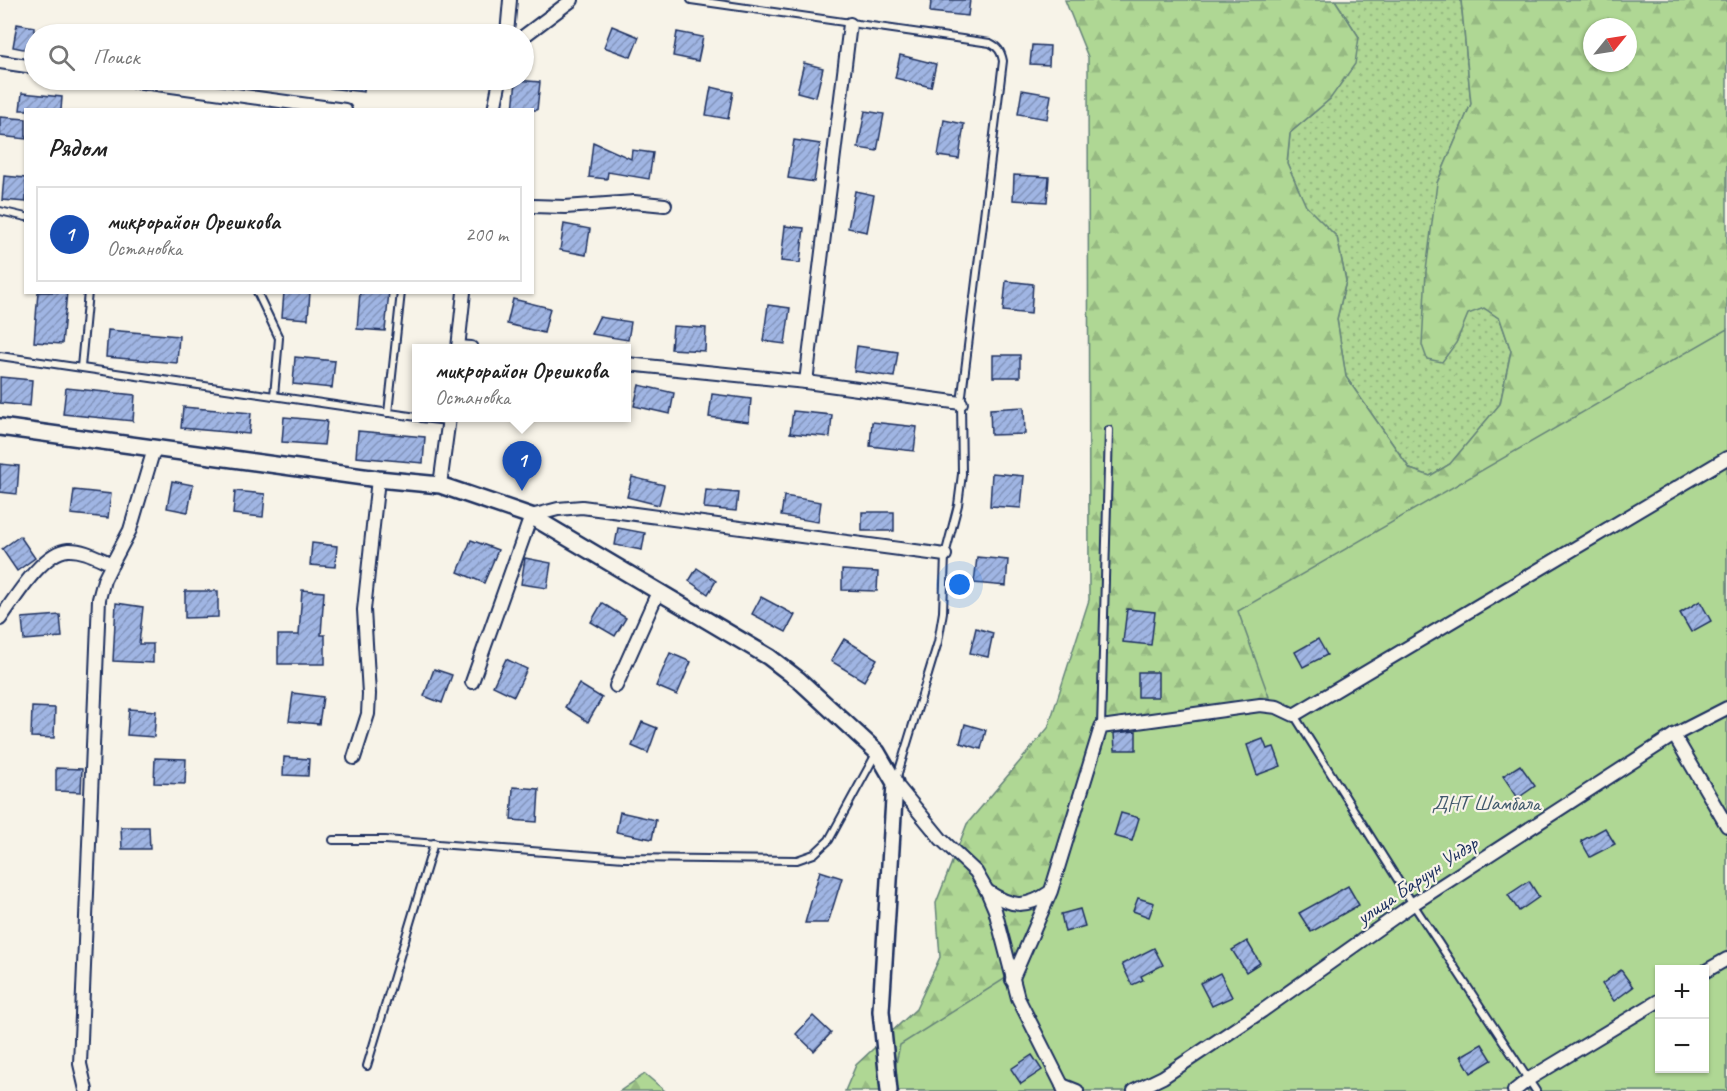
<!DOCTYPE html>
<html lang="ru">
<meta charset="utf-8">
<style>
:root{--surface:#fff;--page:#f2f2f2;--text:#222;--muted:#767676;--line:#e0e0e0;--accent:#d1495b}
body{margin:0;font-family:Caveat,sans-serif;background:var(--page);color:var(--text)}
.controls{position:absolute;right:18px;bottom:18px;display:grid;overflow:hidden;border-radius:0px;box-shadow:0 2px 4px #0004}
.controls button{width:54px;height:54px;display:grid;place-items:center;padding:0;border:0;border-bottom:2px solid var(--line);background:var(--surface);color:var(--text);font:30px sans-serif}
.compass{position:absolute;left:1583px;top:18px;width:54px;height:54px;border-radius:50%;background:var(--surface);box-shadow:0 2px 4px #0004;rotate:60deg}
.you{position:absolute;left:960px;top:585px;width:21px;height:21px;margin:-15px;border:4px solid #fff;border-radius:50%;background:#1a73e8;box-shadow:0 0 0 9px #1a73e833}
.badge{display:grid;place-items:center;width:39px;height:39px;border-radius:50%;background:var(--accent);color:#fff;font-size:20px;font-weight:700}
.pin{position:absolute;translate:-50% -50px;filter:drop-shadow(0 2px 3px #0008)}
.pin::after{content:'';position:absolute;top:32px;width:21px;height:18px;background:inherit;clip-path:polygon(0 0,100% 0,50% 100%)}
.popup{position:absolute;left:412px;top:344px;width:219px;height:78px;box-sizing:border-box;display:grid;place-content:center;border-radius:0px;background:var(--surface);filter:drop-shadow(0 2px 4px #0005);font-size:20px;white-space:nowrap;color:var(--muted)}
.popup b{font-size:22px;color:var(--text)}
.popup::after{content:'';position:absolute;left:50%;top:100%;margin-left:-12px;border:12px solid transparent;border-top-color:var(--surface)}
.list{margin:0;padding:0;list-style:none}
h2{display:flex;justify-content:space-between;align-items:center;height:78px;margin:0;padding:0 24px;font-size:26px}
h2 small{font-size:20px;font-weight:400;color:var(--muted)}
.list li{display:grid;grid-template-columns:39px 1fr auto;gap:18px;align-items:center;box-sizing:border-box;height:96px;margin:0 12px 12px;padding:0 12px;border:2px solid var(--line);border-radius:0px}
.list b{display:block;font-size:22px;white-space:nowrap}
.list p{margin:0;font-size:20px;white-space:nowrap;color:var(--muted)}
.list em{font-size:20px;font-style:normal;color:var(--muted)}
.icon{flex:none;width:33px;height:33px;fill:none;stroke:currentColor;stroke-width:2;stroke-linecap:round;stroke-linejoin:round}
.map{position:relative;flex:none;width:1727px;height:1091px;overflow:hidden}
.search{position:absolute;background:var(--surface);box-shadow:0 2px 4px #0004;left:24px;top:24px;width:510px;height:66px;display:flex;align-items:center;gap:15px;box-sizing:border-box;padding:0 21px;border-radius:33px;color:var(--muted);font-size:22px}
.panel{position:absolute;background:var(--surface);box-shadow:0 2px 4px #0004;left:24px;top:108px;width:510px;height:186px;border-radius:0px}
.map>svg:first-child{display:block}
.grass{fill:url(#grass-dots);stroke:#658379;stroke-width:1.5}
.forest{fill:url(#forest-firs);stroke:#658379;stroke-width:1.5;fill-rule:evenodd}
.green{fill:#afd794;stroke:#658379;stroke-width:1.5;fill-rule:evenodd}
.building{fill:url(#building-hatch);stroke:#1b2f5e;stroke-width:1.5}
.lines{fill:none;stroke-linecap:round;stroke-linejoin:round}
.service-casing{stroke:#1b2f5e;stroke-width:10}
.minor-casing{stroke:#1b2f5e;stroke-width:16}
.tertiary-casing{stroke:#1b2f5e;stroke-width:20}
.service{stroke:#f7f3e8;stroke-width:6}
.minor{stroke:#f7f3e8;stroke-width:12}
.tertiary{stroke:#f7f3e8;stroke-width:15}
.labels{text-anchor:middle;stroke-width:4.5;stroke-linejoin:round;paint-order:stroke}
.park-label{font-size:21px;fill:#40596c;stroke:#f7f3e8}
.street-label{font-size:21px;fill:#1b2f5e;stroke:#f7f3e8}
</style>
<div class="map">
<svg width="1727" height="1091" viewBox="0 0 1727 1091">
<defs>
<pattern id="grass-dots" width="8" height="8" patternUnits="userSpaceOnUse" patternTransform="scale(1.5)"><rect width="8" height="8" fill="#afd794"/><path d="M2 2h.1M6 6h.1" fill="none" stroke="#96b982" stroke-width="1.8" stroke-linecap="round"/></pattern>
<pattern id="forest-firs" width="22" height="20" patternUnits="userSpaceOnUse" patternTransform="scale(1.5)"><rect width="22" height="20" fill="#afd794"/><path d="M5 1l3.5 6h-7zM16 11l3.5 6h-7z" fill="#96b982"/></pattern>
<pattern id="building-hatch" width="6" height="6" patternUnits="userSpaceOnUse" patternTransform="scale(1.5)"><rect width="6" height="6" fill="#a0b5e3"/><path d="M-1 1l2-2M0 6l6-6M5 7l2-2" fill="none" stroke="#8294bb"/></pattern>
</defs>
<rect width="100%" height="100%" fill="#f7f3e8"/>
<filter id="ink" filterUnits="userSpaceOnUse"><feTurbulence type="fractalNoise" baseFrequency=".0167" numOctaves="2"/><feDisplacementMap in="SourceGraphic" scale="12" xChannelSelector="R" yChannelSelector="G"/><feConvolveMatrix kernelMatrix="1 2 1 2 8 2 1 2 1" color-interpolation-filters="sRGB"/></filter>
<g filter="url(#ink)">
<path class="grass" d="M1335,0H1461L1471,104L1437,183L1456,343L1468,313L1484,308L1500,319L1511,351L1500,404L1450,464L1430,476L1410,469L1346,377L1337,319L1346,281L1337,237L1305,206L1287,163L1290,133L1330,99L1359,37Z"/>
<g class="forest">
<path d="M1065,0H1335L1359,37L1355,64L1330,99L1290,133L1287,163L1306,206L1337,237L1346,281L1337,319L1346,377L1410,469L1430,476L1450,464L1500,404L1511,351L1500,319L1484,308L1468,314L1456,343L1442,362L1427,359L1422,345L1426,271L1437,183L1471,104L1461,0H1727V1091H845L856,1065L916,1009L940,957L936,903L967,824L1048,728L1089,600L1088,57ZM1592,27H1628V63H1592ZM1660,970H1704V1068H1660Z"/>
<path d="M645,1074L665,1091H620Z"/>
</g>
<path class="green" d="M1727,329V1091H897L895,1068L900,1045L1017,971L1102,721L1269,697L1238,611ZM1660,970H1704V1068H1660Z"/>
<g class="building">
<path d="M931,0H970L968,16L930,12Z"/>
<path d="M17,24L34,27V51L13,47Z"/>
<path d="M612,26L639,37L631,57L604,47Z"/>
<path d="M677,32L703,37L698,61L673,56Z"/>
<path d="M1032,45L1050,46L1049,65L1030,64Z"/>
<path d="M900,55L936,64L931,87L895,78Z"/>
<path d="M804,63L823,68L816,97L797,92Z"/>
<path d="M329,80H365L364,92L329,88Z"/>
<path d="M516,80L540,82L537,110H513Z"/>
<path d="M711,87L733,92L728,119L706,115Z"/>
<path d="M1022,90L1051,95L1047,119L1018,114Z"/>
<path d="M22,93L62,97L61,110H20Z"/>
<path d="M865,111L884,114L877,151L858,148Z"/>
<path d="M0,117L26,119V139L0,136Z"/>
<path d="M944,120L964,124L959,159L938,156Z"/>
<path d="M794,140L820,144L814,182L788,178Z"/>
<path d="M593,142L631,159L632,150L653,153L649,179L608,172L607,179L589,177Z"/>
<path d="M1014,175L1049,177L1047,202L1013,200Z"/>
<path d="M4,176L26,178V202L2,200Z"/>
<path d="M855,191L874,195L867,232L848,228Z"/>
<path d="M564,224L590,229L586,255L560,250Z"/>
<path d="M785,226L804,228L800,263L781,261Z"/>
<path d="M1006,281L1033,284L1031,314L1003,311Z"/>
<path d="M38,292H67L62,344L34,342Z"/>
<path d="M284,292H310L308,319L282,317Z"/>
<path d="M360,292H389L385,331L357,329Z"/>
<path d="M513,299L550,308L544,333L507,324Z"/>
<path d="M768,305L790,308L785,344L763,341Z"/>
<path d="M599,317L631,322L628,340L591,334Z"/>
<path d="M673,326L706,328L705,351L671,349Z"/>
<path d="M108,330L179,336L177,363L106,357Z"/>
<path d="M857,346L898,352L894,377L854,371Z"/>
<rect x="993" y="355" width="27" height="22"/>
<path d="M295,357L335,361L332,388L293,384Z"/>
<path d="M0,377L32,380L30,406L0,403Z"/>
<path d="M639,385L674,393L670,414L634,406Z"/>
<path d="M66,388L135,395L133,421L63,414Z"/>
<path d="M712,394L751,399L749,422L709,417Z"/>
<path d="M183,407L251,413L249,434L181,428Z"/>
<path d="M1024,407L1025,434L991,435L990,409Z"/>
<path d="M793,411L832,415L830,437L790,433Z"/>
<path d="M284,417L327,421L324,445L282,442Z"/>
<path d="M872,422L917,427L914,451L870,446Z"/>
<path d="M358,431L425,437L423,463L356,457Z"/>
<path d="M0,464L19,466L17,494L0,492Z"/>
<path d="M992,473L1024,476L1021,508L990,506Z"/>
<path d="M632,477L664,485L659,505L627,497Z"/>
<path d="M172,481L193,485L188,512L167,508Z"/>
<path d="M74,490L111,494L108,518L71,514Z"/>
<path d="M706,490L738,493L736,511L704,508Z"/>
<path d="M235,491L265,494L263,517L233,514Z"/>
<path d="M784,496L821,502L818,522L781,516Z"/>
<rect x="862" y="512" width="32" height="19"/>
<path d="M618,528L645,533L642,550L615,545Z"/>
<path d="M20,536L35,558L17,571L2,549Z"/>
<path d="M471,540L498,550L484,583L458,572Z"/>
<path d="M312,543L337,546L335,567L310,565Z"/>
<path d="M977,557L1008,560L1006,586L974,583Z"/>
<path d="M525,558L551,563L547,588L521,584Z"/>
<path d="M697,568L716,581L708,594L689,581Z"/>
<path d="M842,570L878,572L877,591L842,590Z"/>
<path d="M302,590L324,592L321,635H325V664H278V635H299Z"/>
<path d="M185,591H218V617L185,618Z"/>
<path d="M761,597L795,615L786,632L752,614Z"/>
<path d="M1700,601L1711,621L1691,632L1680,613Z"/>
<path d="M116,603L143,607L139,644H153V663L113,661Z"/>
<path d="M602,603L626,618L615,636L591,622Z"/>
<path d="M1127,609L1155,612L1151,645L1123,642Z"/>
<path d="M60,615L62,637L24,640L22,618Z"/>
<path d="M976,628L993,633L988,657L970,653Z"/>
<path d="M844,639L877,659L864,681L831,661Z"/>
<path d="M1318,639L1327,655L1303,667L1295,652Z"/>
<path d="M670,653L691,662L677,695L656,686Z"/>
<path d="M506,659L527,669L514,696L493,686Z"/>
<path d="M434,669L452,675L442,703L424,696Z"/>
<rect x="1138" y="672" width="20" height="25"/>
<path d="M579,684L602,698L588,722L565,707Z"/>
<path d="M293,693L323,697L319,724L289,721Z"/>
<path d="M32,707L55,708L54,738L31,737Z"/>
<path d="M129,709L156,711L154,737L127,735Z"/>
<path d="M642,722L657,728L648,753L632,746Z"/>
<path d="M965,724L986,730L981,749L960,743Z"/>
<path d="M1136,731V750H1115L1114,733Z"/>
<path d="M1263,739L1267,749L1274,747L1281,766L1257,775L1247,745Z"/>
<path d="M284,757L309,759L308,776L283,775Z"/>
<path d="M155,758L186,759L185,784L154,783Z"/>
<path d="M1520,765L1535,786L1518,798L1503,776Z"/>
<path d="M56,768L82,769L81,792L56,791Z"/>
<path d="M513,787L539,789L537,822L511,820Z"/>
<path d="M620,812L656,820L652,839L616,832Z"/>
<path d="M1121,813L1139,818L1132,841L1114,836Z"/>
<path d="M121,827H149L150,849H122Z"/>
<path d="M1605,828L1615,844L1590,857L1581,841Z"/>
<path d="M820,871L842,878L828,923H805Z"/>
<path d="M1529,881L1539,897L1519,911L1508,895Z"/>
<path d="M1348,886L1359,905L1311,932L1299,913Z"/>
<path d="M1138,898L1154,903L1149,917L1133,911Z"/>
<path d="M1080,909L1085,926L1065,932L1061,914Z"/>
<path d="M1247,941L1260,963L1246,972L1232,950Z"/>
<path d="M1154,948L1163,965L1141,976L1143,980L1132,985L1122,964Z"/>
<path d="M1621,970L1633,987L1614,1001L1602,984Z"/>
<path d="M1220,973L1232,997L1212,1006L1200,983Z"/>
<path d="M813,1016L831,1033L814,1051L796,1034Z"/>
<path d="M1482,1044L1492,1060L1471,1073L1461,1056Z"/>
<path d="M1032,1055L1042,1070L1021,1084L1011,1069Z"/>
</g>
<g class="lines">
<defs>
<g id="service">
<path d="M691,0L990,43C998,47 1001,51 1003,61L961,403L962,474L958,505L945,555L943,612L938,642L896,780"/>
<path d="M0,211L26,217"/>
<path d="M257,292L279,338L274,396"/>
<path d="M0,356L417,417"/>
<path d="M81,367L88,292"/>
<path d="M388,413L401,292"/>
<path d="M421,418L448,421"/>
<path d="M1294,715L1413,904L1536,1091"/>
<path d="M1101,727L1109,430"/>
<path d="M333,840H385L624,858L797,860L814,854L829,840L877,752"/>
<path d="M367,1066L434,843"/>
</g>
<g id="minor">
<path d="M507,34L510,0"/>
<path d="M524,36L572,0"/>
<path d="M0,62L34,67"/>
<path d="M128,80L345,110"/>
<path d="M494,110L500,80"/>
<path d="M532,206L565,207L634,202L665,205"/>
<path d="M458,347L471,348"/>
<path d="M458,348L464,292"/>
<path d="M627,364L806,382L850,24"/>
<path d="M806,382L961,403"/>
<path d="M440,485L449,418"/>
<path d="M112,564L130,530L154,449"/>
<path d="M0,619C14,600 42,552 68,550C83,549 98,558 112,564L104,580L99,599L80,1064L86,1090"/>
<path d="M472,682L531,516L558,509L582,507L945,555"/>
<path d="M616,686L658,592"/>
<path d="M1674,735L1727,826"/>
<path d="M354,758L368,714L369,694L364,610L378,479"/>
<path d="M895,783L941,839L976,872L987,891L995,910L1018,998L1062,1085"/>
<path d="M987,891C1011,907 1026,909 1050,892"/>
<path d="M1704,972L1727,959"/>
<path d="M1012,980L1051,891L1101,727L1260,705L1277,707L1294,715L1727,458"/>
<path d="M1064,1090L1062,1085L1077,1091"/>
<path d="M1134,1091L1163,1077L1262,1011L1413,904L1674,735L1727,708"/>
<path d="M1514,1091L1529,1079L1660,1000"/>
</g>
<path id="tertiary" d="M0,427L378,479L440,485L531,516L769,657L799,680L877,752L895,783L881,1011L889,1091"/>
</defs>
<use href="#service" class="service-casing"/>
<use href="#minor" class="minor-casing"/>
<use href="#tertiary" class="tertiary-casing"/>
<use href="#service" class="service"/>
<use href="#minor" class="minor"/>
<use href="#tertiary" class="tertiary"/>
</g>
</g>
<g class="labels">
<g class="park-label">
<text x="1486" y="810">ДНТ Шамбала</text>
</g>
<g class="street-label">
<text transform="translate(1417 880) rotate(-34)" y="7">улица Баруун Ундэр</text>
</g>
</g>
</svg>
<div class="controls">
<button>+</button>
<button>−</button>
</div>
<svg class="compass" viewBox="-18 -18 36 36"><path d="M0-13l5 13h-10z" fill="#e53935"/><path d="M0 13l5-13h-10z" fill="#767676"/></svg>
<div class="you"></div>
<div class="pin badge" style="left:522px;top:491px;background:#1a4fb4">1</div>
<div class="popup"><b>микрорайон Орешкова</b>Остановка</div>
<div class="search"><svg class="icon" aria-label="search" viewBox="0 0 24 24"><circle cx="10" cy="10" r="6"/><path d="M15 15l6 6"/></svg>Поиск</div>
<section class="panel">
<h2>Рядом<small></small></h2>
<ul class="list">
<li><span class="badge" style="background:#1a4fb4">1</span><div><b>микрорайон Орешкова</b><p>Остановка</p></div><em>200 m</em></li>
</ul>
</section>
</div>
